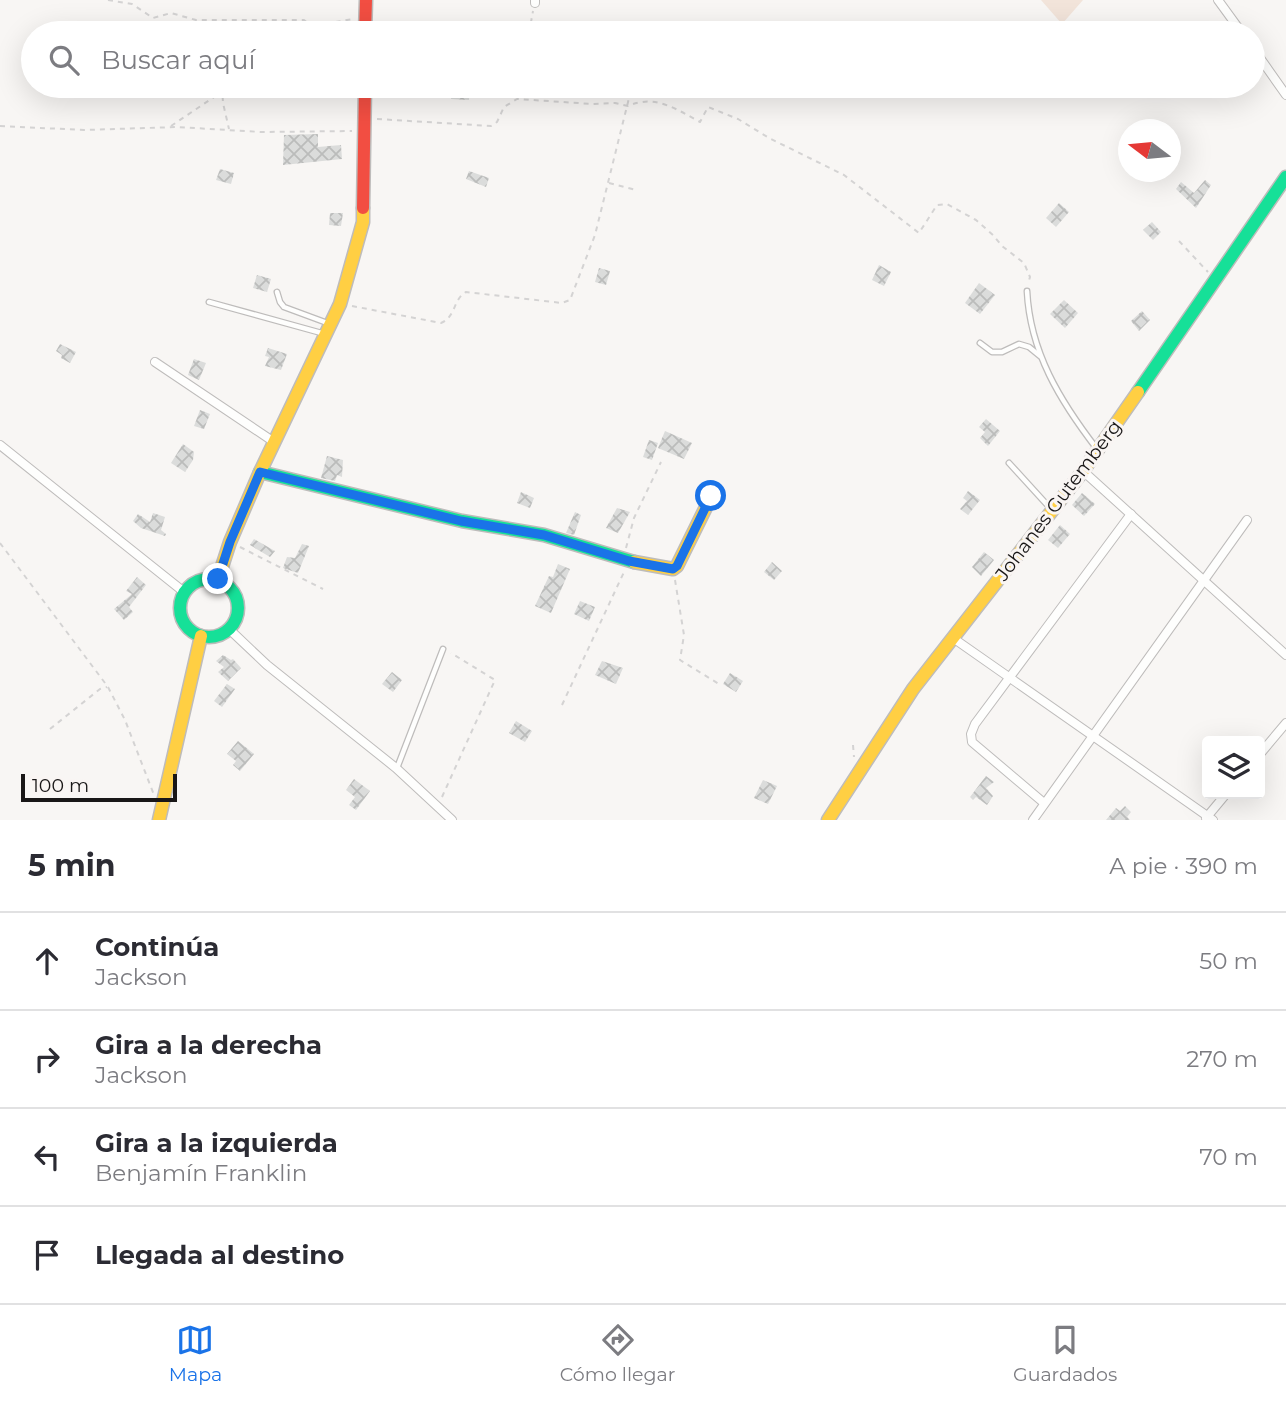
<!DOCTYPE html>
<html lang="es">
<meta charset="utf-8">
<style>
:root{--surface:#fff;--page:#f2f2f3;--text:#2b2b33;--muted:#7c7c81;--line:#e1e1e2;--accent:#1a73e8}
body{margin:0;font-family:Montserrat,sans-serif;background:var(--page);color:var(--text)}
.controls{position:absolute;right:21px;bottom:21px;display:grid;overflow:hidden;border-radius:7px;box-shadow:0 7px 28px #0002}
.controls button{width:63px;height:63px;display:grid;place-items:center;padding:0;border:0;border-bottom:2px solid var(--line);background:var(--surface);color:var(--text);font:35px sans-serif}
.compass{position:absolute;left:1118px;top:119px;width:63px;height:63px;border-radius:50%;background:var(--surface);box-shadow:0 7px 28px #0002;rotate:286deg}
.scale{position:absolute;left:21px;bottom:18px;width:156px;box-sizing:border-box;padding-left:7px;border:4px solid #191717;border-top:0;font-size:19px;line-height:24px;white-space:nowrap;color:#191717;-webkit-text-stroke:5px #f9f5f3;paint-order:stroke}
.stop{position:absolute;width:21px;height:21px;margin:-16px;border:5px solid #1a73e8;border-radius:50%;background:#fff}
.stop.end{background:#1a73e8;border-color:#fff;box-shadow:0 2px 7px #0008}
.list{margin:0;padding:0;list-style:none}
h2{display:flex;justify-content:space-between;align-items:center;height:91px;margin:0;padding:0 28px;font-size:30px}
h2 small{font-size:23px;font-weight:400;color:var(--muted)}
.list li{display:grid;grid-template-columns:46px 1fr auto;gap:21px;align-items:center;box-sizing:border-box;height:98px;padding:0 28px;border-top:2px solid var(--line)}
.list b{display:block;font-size:26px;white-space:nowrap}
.list p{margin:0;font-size:23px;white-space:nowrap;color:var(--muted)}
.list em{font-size:23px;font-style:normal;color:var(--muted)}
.icon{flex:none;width:38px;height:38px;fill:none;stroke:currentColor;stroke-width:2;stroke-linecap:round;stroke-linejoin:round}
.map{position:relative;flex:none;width:1286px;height:820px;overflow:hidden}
.search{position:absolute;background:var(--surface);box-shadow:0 7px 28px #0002;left:21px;right:21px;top:21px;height:77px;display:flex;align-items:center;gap:18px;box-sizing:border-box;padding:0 24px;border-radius:38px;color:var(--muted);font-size:26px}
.sheet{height:483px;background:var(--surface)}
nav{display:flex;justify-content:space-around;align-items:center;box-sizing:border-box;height:98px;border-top:2px solid var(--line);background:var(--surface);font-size:19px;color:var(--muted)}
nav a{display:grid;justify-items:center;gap:4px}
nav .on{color:var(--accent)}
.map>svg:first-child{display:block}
.park{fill:#f2e4da}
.building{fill:url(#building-cross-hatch)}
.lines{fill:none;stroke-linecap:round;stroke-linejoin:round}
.lane-casing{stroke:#bebcbb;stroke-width:7}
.street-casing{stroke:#bebcbb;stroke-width:10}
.fast-casing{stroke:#bebcbb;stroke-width:15}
.slow-casing{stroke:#bebcbb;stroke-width:15}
.jam-casing{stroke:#bebcbb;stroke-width:15}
.path{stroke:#d4d3d3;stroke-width:2;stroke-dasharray:5 5;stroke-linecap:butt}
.lane{stroke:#fefefd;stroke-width:4.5}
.street{stroke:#fefefd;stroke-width:8}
.fast{stroke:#16e098;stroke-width:12}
.slow{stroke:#ffcf43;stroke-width:12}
.jam{stroke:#f24e42;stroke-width:12}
.route{stroke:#1a73e8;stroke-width:9}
.labels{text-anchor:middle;stroke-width:6;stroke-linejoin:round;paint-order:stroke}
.street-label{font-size:19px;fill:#191717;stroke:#f9f5f3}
</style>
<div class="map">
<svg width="1286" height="820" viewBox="0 0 1286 820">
<defs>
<pattern id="building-cross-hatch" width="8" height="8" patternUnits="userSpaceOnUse" patternTransform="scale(1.75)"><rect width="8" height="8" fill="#dbdcdb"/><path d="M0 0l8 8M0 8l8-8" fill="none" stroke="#bbbcbb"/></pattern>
</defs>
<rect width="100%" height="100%" fill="#f8f6f4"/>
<path class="park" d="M1041,0H1083L1062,24Z"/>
<g class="building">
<path d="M452,86H470L469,100L451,99Z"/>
<path d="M318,134V147L341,145L342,159L283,165L284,135Z"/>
<path d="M220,169L234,173L231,184L216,180Z"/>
<path d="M469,171L489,178L486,187L466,179Z"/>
<path d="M1205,180L1211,185L1196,208L1176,189L1181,182L1194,193Z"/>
<path d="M1059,203L1069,212L1056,227L1046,218Z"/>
<path d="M330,213H343L341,226L329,225Z"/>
<path d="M1152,222L1161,232L1153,240L1143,230Z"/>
<path d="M879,265L891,272L884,286L872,280Z"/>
<path d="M599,268L610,271L606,285L595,282Z"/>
<path d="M257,275L271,279L267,292L253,288Z"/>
<path d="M979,283L995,295L980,314L965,303Z"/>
<path d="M1064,300L1078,313L1065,328L1050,314Z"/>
<path d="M1142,311L1150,320L1139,331L1131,321Z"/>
<path d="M60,344L76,352L70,363L61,358L62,355L56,351Z"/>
<path d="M268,348L287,354L281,370L265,366L269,357L265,356Z"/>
<path d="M194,359L206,363L199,380L188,375Z"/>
<path d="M200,410L210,414L204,429L194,426Z"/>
<path d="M986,419L1000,431L988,446L980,438L985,432L979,427Z"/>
<path d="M665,431L692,443L684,459L658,448Z"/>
<path d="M649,440L658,443L652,460L643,457Z"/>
<path d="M183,444L194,452L193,460L185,472L171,463Z"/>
<path d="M327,456L343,460L342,477L337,475L335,481L321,478Z"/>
<path d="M968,491L980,500L968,515L960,509L967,501L963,498Z"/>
<path d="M521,492L534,498L530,508L517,503Z"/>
<path d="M1082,493L1095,504L1084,516L1072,505Z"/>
<path d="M617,508L630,512L618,533L606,528Z"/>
<path d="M575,512L581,515L574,535L566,533Z"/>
<path d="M153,513L165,517L161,530L166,534L165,536L141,528L133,521L138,514L150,522Z"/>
<path d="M1060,525L1070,534L1058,548L1048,540Z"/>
<path d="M254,539L275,551L270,557L250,545Z"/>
<path d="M302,544L309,546L298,573L283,568L287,557L295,558Z"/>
<path d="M984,552L994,560L981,576L972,567Z"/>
<path d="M772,562L782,571L774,580L764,572Z"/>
<path d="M558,564L570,569L551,613L535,606L549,576L553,577Z"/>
<path d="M137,577L146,585L129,607L133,612L124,620L114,609L132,594L126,591Z"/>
<path d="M580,601L595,607L589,621L574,614Z"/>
<path d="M223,655L231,660L233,659L241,668L228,681L218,672L224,667L216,661Z"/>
<path d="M602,661L623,668L616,684L595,675Z"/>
<path d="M392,672L402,680L393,692L382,684Z"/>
<path d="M730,673L743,681L736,692L723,684Z"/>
<path d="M227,684L235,689L222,707L214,701Z"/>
<path d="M516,721L532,731L525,742L509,733Z"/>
<path d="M238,741L254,754L240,771L233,765L236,761L227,754Z"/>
<path d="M986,776L994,782L986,788L993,796L987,805L976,797L973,800L970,797Z"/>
<path d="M354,779L370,791L356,810L349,805L355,797L346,790Z"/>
<path d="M763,780L777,786L768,804L754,798Z"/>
<path d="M1125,806L1131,812L1127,817L1130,820H1106L1116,808L1120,811Z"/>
</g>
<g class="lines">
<defs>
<g id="lane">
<path d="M1027,291C1030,352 1060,401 1097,449"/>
<path d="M277,292L280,302L284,307L330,324"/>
<path d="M209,302L325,334"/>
<path d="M980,343L992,352H1002L1019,344L1029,347L1040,356"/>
<path d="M1009,463L1051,509"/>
<path d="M397,768L443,649"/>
</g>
<g id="street">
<path d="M1218,0L1242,33"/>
<path d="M535,3V0"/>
<path d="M1253,48L1286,95"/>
<path d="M155,362L274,442"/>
<path d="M0,445L184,592"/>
<path d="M1083,471L1286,655"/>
<path d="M229,629L267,665L396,768L452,820"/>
<path d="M953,638L1213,820"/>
<path d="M1260,754L1286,723"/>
<path d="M1044,803L972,742L971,734L975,724L1131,514"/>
<path d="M1206,818L1226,794"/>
<path d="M1033,820L1247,520"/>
</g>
<g id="fast">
<path d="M1138,392L1286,177"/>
<path d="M260,472L462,521L544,535L634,562"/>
<circle cx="209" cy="608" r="29"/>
</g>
<g id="slow">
<path d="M634,562L673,569L677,566L711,497"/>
<path d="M218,579L230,542L260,472L340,304L363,222V208"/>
<path d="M159,820L201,636"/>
<path d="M828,820L913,689L1083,471L1138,392"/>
</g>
<g id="jam">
<path d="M365,33L366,0"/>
<path d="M363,208L365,86"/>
</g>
</defs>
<use href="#lane" class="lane-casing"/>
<use href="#street" class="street-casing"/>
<use href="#fast" class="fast-casing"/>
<use href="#slow" class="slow-casing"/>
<use href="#jam" class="jam-casing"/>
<g class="path">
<path d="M108,0L132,4L153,18L171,13L196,20H304L319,33"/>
<path d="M197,22L203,33"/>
<path d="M287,33L300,28L353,19"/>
<path d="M529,33L533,11"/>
<path d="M222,86L223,103L229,129"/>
<path d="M517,98L520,86"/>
<path d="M377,119L491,126L497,122L504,107L517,99L593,104L615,103L628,106C655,94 676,109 700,122L708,107L738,119L769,138L844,175L919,233L937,205L947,204L976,220L993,235L1002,246L1024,263L1030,277L1028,284"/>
<path d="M0,126L84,130L177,127L261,132L352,131"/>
<path d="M171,126L223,91L226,86"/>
<path d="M609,183L636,190"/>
<path d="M1179,241L1208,272"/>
<path d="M352,306L441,323C456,317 453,299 466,292L562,303L570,300L595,235L632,86"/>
<path d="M0,543L108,687L125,720L154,795"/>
<path d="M240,547L323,589"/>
<path d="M626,548L634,518L661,462"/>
<path d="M675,580L684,635L680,660L719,684"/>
<path d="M562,705L624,572"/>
<path d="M50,729L100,689L107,687"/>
<path d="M853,745L854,757"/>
<path d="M442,797L495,680L451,653"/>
</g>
<use href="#lane" class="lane"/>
<use href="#street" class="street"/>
<use href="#fast" class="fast"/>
<use href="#slow" class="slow"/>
<use href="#jam" class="jam"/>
</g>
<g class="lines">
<path class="route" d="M218,579L230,542L260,472L461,521L544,535L629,561L673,569L677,566L711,496"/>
</g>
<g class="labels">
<g class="street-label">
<text transform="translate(1058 500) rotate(-53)" y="7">Johanes Gutemberg</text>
</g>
</g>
</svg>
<div class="controls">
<button><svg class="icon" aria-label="layers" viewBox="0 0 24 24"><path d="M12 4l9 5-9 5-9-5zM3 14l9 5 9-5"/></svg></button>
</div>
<svg class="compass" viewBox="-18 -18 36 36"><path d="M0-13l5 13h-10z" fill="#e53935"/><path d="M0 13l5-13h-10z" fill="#7c7c81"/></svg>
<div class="scale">100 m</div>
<div class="stop" style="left:711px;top:496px"></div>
<div class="stop end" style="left:218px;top:579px"></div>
<div class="search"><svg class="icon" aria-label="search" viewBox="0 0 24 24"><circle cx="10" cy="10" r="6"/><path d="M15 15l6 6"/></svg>Buscar aquí</div>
</div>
<section class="sheet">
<h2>5 min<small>A pie · 390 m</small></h2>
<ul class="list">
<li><svg class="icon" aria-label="ahead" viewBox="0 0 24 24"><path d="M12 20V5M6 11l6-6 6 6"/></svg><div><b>Continúa</b><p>Jackson</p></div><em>50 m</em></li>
<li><svg class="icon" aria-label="right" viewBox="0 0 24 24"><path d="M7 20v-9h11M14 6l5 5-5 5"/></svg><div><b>Gira a la derecha</b><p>Jackson</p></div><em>270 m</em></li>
<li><svg class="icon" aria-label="left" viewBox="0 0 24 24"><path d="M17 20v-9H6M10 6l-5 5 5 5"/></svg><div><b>Gira a la izquierda</b><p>Benjamín Franklin</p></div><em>70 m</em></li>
<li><svg class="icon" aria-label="arrive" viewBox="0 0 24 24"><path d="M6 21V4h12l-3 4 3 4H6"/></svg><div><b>Llegada al destino</b></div></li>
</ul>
</section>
<nav>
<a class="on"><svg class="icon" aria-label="map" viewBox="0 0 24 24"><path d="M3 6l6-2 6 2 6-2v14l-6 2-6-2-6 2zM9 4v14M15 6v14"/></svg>Mapa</a>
<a><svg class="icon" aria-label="directions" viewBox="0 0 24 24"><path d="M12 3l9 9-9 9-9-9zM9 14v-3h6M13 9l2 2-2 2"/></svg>Cómo llegar</a>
<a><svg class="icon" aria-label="saved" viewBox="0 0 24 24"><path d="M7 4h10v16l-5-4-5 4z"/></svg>Guardados</a>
</nav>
